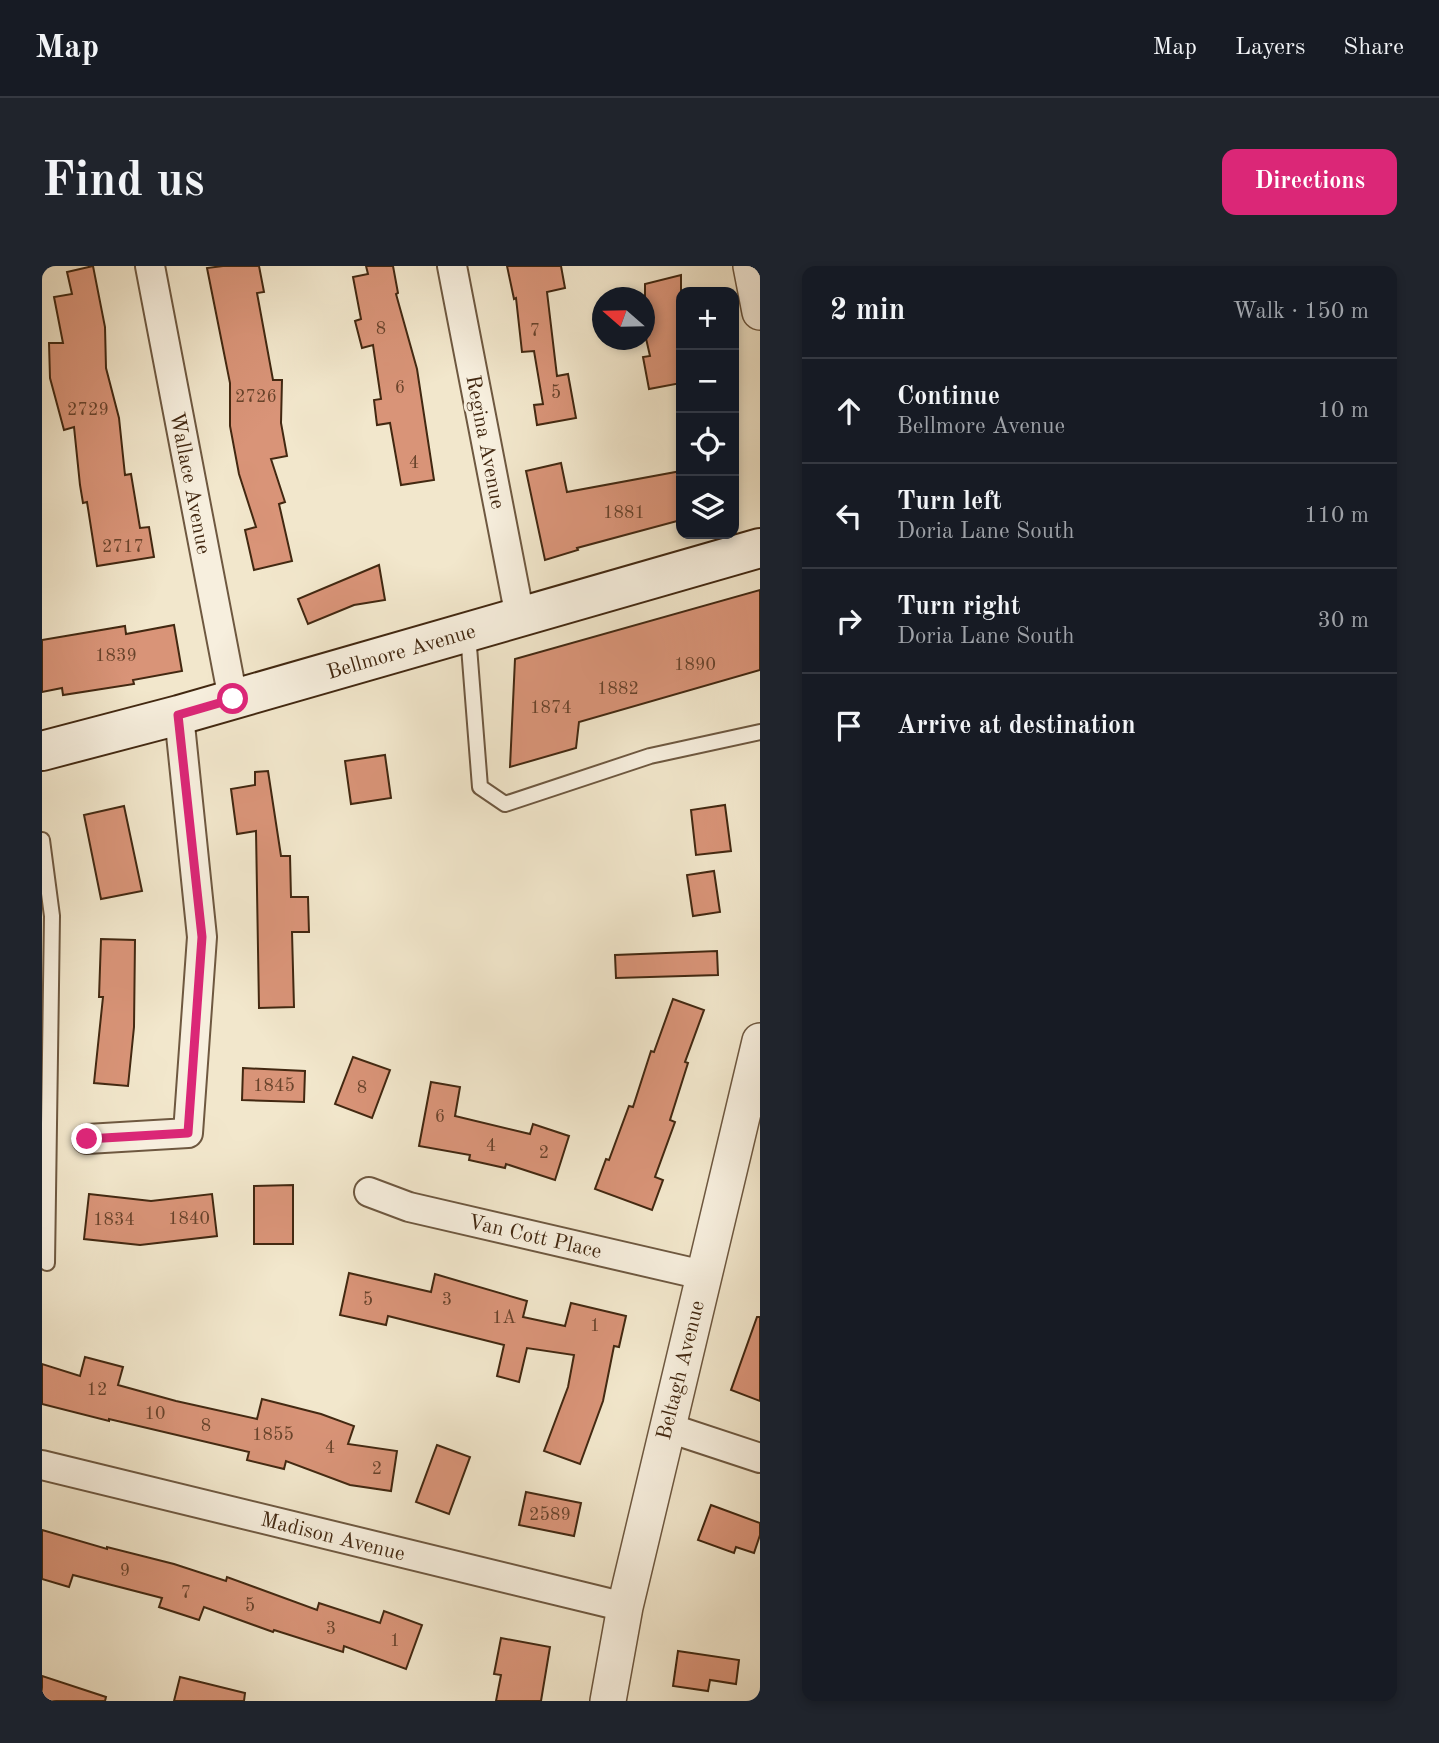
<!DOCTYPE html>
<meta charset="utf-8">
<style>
:root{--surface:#171b24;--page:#20242c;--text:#f1f3f6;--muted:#9ea1a6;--line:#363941;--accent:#db2777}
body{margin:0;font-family:"Old Standard TT",serif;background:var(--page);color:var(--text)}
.controls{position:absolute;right:21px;top:21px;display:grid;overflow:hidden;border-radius:14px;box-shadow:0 4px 10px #0003}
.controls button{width:63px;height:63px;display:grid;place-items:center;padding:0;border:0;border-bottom:2px solid var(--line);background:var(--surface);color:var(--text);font:35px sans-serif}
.compass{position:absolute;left:550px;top:21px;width:63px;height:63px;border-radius:50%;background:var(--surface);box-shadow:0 4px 10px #0003;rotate:290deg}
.stop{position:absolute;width:21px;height:21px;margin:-16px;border:5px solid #db2777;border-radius:50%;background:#fff}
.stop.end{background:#db2777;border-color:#fff;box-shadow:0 2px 7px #0008}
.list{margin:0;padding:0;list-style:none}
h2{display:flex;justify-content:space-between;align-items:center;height:91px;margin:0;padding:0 28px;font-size:30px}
h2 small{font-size:23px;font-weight:400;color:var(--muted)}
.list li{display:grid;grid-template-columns:46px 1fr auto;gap:21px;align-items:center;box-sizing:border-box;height:105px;padding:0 28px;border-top:2px solid var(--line)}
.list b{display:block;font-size:26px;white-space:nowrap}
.list p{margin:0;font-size:23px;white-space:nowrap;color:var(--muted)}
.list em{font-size:23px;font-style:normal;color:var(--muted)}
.icon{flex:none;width:38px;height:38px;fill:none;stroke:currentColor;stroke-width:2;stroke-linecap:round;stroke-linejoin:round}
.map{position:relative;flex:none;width:718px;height:1435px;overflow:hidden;border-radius:14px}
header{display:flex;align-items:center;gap:42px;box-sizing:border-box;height:98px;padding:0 35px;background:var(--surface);border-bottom:2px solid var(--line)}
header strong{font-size:33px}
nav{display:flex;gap:38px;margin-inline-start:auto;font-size:24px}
.intro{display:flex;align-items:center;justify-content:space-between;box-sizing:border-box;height:168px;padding:0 42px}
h1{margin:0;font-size:49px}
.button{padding:18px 32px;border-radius:14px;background:var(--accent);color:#fff;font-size:24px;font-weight:700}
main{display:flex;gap:42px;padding:0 42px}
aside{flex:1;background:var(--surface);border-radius:14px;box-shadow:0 4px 10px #0003}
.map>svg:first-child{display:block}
.building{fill:#d99478;stroke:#422811;stroke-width:2}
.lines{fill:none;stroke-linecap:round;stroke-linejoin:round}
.service-casing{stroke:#6e5840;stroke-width:18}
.minor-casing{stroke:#6e5840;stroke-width:32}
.tertiary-casing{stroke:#6e5840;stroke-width:38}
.secondary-casing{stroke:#422811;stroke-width:42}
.service{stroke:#f7efde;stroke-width:14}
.minor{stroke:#f7efde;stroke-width:28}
.tertiary{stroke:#f7efde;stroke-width:35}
.secondary{stroke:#f7efde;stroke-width:38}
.route{stroke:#db2777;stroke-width:9}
.labels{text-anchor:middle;stroke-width:6;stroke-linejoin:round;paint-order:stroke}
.number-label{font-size:18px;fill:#68432b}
.street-label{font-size:21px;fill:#422811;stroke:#f7efde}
</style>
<header>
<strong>Map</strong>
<nav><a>Map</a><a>Layers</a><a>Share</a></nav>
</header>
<div class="intro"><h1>Find us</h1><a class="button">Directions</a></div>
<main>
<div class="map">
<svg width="718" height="1435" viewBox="0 0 718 1435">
<rect width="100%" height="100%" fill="#f2e7cc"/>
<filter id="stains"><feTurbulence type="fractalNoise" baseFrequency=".00286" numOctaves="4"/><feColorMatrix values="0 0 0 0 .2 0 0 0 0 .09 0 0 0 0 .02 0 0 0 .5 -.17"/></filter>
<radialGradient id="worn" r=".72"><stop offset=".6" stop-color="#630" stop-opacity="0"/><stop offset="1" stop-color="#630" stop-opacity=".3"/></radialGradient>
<g class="building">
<path d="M51,0L63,61L64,102L77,152L83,209L89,208L98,262L107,261L112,291L55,300L45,236L41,237L38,219L32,161L22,164L8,112L7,77H21L12,31L30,28L25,6Z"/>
<path d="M181,0H217L222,26L215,27L231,114H240L239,157L245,190L229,193L243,236L237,238L250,295L212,304L203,264L214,261L197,208L188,160V117L165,2Z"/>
<path d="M324,0H351L356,27L354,28L375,103L392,214L359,219L348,157L335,159L332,134L339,133L331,79L320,82L313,55L319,53L311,11L326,8Z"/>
<path d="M465,0H519L523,22L505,26L515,110L526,108L534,152L495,159L492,139L501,138L492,85L480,86L474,32L472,33Z"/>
<path d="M639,9V117L607,123L601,91L608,90L603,68V18Z"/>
<path d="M519,197L525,226L639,205V254L535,282L536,284L503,294L484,205Z"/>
<path d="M337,299L343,334L312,339L266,358L256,333Z"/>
<path d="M718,324V404L537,456L534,482L468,501L473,393Z"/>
<path d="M132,359L140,405L91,414L92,418L21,429L20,422L0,426V374L83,360L84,368Z"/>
<path d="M343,489L349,532L309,538L303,495Z"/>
<path d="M226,505L239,590H248L249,631H266L267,666H250L252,741L217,742L214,565L195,568L189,523L213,519V506Z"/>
<path d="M683,539L689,585L654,589L649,544Z"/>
<path d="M82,540L100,625L59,633L42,549Z"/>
<path d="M672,605L678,646L651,650L645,609Z"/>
<path d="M59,673L93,674L92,761L86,820L52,817L61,731H57Z"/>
<path d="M675,685L676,709L574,712L573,689Z"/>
<path d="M631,733L662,744L643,796L646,797L628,854L633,856L613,911L621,914L610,944L553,923L564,893L567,894L587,840L591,841L609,785L612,786Z"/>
<path d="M311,791L348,804L330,852L293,838Z"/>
<path d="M201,802L263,805L262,836L200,834Z"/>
<path d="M389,816L418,821L413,850L488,868L491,858L527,870L513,914L464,898L463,902L427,894L428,889L377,880Z"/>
<path d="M251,919V978H212V920Z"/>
<path d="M47,928L109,935L170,928L175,970L98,979L42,973Z"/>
<path d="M307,1007L389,1026L393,1008L485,1035L481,1051L523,1060L529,1037L584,1050L577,1081L572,1080L561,1135L538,1198L502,1185L526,1121L532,1089L485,1082L477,1116L455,1110L462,1079L346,1050L344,1059L298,1049Z"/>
<path d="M715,1051H718V1135L689,1124Z"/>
<path d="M43,1091L81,1101L76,1119L134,1135L215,1153L220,1133L279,1148L312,1160L306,1178L355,1185L349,1225L308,1219L244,1195L242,1203L205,1194L207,1186L67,1153V1155L0,1138V1098L38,1110Z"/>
<path d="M395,1179L428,1191L407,1248L374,1236Z"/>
<path d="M484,1226L539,1237L532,1270L477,1259Z"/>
<path d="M669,1239L718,1257V1269L712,1287L694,1281L692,1287L656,1274Z"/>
<path d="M0,1264L65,1283V1281L132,1298L184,1315L185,1311L275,1344L277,1337L338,1357L342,1345L380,1359L364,1403L302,1380L301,1386L232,1364L231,1366L162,1341L157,1354L117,1341L120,1332L31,1309L27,1321L0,1313Z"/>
<path d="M459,1372L508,1381L499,1435H454L459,1409L452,1408Z"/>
<path d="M636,1385L697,1394L694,1418L668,1414L666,1425L631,1420Z"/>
<path d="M0,1410L64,1431L63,1435H0Z"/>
<path d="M138,1411L203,1427L202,1435H132Z"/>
</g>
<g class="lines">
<defs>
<g id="service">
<path d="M426,368L438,521L463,538L608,490L718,466"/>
<path d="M0,574L10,650L5,997"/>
</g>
<g id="minor">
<path d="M108,0L191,433"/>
<path d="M410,0L478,351"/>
<path d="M45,873L146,867L160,671L137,449"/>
<path d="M327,926L367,941L661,1009"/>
<path d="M624,1161L718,1192"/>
<path d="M0,1199L583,1341"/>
</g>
<g id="tertiary">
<path d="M709,0L718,46"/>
<path d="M566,1435L583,1341L718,775"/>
</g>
<path id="secondary" d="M0,485L137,449L718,282"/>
</defs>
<use href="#service" class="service-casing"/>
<use href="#minor" class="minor-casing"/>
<use href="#tertiary" class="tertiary-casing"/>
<use href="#secondary" class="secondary-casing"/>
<use href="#service" class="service"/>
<use href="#minor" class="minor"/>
<use href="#tertiary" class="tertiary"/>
<use href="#secondary" class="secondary"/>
</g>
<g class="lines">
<path class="route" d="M45,873L146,867L160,671L136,449L191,433"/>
</g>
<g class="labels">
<g class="number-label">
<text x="339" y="68">8</text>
<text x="493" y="70">7</text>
<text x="358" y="127">6</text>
<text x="514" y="132">5</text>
<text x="214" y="136">2726</text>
<text x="46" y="149">2729</text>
<text x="372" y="202">4</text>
<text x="582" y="252">1881</text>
<text x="81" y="286">2717</text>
<text x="74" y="395">1839</text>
<text x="653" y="404">1890</text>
<text x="576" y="428">1882</text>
<text x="509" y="447">1874</text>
<text x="232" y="825">1845</text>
<text x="320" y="827">8</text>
<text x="398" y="856">6</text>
<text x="449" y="885">4</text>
<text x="502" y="892">2</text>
<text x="147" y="958">1840</text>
<text x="72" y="959">1834</text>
<text x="326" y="1039">5</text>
<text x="405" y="1039">3</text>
<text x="462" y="1057">1A</text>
<text x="553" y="1065">1</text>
<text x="55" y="1129">12</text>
<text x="113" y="1153">10</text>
<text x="164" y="1165">8</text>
<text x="231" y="1174">1855</text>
<text x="288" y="1187">4</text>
<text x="335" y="1208">2</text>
<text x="508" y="1254">2589</text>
<text x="83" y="1310">9</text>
<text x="144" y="1332">7</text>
<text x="208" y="1345">5</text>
<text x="289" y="1368">3</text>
<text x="353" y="1380">1</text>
</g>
<g class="street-label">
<text transform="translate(444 176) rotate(79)" y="7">Regina Avenue</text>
<text transform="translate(149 217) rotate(79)" y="7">Wallace Avenue</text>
<text transform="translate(359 385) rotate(-16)" y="7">Bellmore Avenue</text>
<text transform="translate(493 970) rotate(13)" y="7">Van Cott Place</text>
<text transform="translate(638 1104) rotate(-76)" y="7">Beltagh Avenue</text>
<text transform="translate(291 1270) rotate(14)" y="7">Madison Avenue</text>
</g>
</g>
<rect width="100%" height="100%" filter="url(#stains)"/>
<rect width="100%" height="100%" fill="url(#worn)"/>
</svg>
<div class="controls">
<button>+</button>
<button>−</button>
<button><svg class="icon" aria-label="locate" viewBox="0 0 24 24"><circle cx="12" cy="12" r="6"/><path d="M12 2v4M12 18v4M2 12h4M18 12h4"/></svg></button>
<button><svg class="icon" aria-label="layers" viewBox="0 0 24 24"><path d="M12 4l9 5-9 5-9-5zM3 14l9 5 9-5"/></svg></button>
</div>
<svg class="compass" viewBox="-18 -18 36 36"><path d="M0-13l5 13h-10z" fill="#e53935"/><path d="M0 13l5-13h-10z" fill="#9ea1a6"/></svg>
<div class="stop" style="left:191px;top:433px"></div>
<div class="stop end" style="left:45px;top:873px"></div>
</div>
<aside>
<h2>2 min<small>Walk · 150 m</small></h2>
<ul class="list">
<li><svg class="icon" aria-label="ahead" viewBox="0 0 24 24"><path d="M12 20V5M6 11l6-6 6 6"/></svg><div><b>Continue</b><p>Bellmore Avenue</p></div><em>10 m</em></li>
<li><svg class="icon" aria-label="left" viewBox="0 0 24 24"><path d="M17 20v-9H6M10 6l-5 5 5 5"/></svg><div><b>Turn left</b><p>Doria Lane South</p></div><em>110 m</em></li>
<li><svg class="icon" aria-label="right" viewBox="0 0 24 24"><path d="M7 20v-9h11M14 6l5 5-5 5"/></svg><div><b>Turn right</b><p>Doria Lane South</p></div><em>30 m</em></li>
<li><svg class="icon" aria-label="arrive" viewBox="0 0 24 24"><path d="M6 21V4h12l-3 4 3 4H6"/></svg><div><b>Arrive at destination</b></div></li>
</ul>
</aside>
</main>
